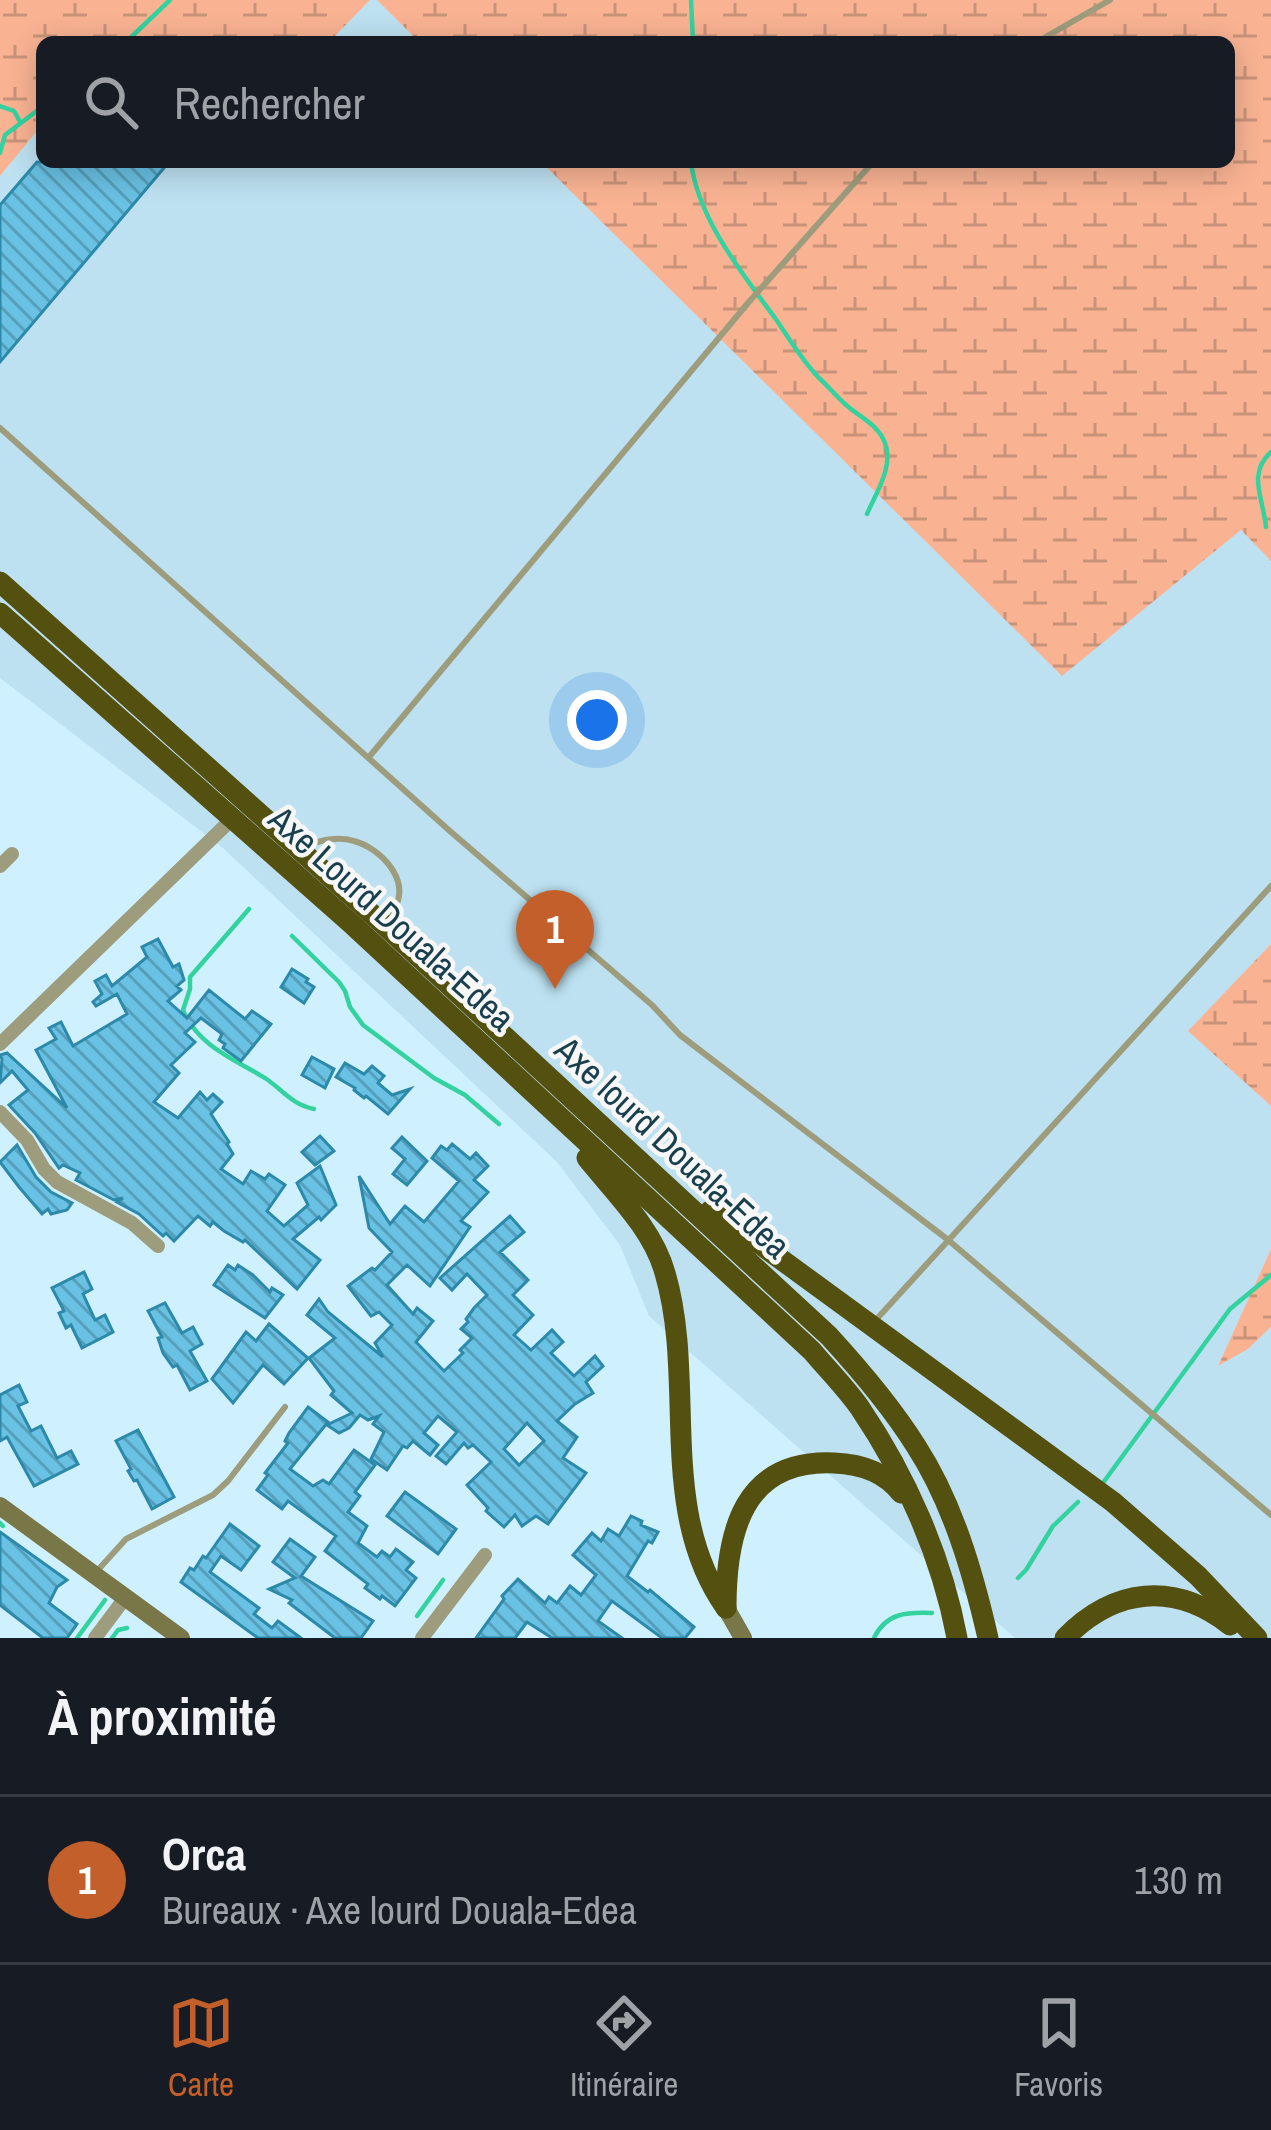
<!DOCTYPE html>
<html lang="fr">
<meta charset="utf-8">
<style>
:root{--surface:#171b24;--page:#20242c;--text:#f1f3f6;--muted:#9ea1a6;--line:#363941;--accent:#c35f2a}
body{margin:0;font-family:"Archivo Narrow",sans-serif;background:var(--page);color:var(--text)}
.you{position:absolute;left:597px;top:720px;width:42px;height:42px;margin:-30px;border:9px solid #fff;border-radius:50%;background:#1a73e8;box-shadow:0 0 0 18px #1a73e833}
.badge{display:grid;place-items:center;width:78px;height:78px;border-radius:50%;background:var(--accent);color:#fff;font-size:39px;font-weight:700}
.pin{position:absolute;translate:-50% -99px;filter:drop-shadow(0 3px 6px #0008)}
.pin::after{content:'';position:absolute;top:63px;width:42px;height:36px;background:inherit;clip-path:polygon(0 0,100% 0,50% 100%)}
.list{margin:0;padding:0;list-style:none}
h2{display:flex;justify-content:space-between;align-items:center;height:156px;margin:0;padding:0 48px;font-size:51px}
h2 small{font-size:39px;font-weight:400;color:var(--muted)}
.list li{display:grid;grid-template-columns:78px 1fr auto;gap:36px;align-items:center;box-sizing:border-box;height:168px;padding:0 48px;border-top:3px solid var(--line)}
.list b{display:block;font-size:45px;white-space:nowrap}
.list p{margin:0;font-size:39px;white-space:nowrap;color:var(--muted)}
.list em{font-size:39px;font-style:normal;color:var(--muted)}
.icon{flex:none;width:66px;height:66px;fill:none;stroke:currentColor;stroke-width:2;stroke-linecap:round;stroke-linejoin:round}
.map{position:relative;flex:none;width:1271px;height:1638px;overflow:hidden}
.search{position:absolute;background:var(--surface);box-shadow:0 6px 30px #0003;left:36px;right:36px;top:36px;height:132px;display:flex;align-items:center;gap:30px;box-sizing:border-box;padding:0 42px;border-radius:18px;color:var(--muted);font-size:45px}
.sheet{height:324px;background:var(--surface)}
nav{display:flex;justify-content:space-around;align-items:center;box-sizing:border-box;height:168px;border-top:3px solid var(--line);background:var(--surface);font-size:33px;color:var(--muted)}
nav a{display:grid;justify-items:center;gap:6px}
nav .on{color:var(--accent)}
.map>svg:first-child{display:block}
.built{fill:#bde1f1}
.wetland{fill:url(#wetland-marsh)}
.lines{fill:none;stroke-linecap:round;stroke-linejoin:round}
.stream{stroke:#33d29e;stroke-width:4.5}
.building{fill:url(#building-back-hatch);stroke:#2c89aa;stroke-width:3;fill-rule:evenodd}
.service{stroke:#9d9c7d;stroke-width:6}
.minor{stroke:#9d9c7d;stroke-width:14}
.secondary{stroke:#797647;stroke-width:18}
.trunk{stroke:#545010;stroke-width:21}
.labels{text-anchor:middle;stroke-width:9;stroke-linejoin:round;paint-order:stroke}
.street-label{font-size:36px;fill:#193f4d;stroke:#f7f7f7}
</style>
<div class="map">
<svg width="1271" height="1638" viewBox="0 0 1271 1638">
<defs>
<pattern id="wetland-marsh" width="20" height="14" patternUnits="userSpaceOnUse" patternTransform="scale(3)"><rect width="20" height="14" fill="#f9b393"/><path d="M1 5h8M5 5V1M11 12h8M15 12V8" fill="none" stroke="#c9937a"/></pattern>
<pattern id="building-back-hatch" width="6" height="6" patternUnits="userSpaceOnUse" patternTransform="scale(3)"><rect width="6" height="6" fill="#69c1e3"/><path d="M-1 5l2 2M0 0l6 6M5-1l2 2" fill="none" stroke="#569eba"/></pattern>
</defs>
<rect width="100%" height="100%" fill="#cff0fe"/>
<g class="built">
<path d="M370,0H377L419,42H329Z"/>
<path d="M42,125V162H541L1062,675L1241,530L1271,561V944L1189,1031L1271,1106V1249L1219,1364L1248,1349L1271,1327V1638H1015L649,1316L620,1245L556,1161L223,848L0,678V176Z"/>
</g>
<g class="wetland">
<path d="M0,0H370L329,42H42V125L0,176Z"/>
<path d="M377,0H1271V561L1241,530L1062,676L541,162H1229V42H419Z"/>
<path d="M1271,944V1106L1188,1031Z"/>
<path d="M1271,1249V1327L1248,1349L1218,1366Z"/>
</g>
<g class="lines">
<g class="stream">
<path d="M691,0L693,42"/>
<path d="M126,42L170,0"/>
<path d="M0,106L14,111L19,120"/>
<path d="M0,153L5,135L42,107"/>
<path d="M691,162C698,219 742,273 775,318C789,338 801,359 819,378C828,386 836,396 845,404C859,417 878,424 885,443C894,466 876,493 867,514"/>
<path d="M1266,527C1263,497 1247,474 1271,452"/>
<path d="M249,909L190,977V989L183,1010C198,1046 234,1059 265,1078C283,1090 291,1104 314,1109"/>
<path d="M292,936L339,982L345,991L350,1007L363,1025L434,1078L465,1095L499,1124"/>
<path d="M1100,1487L1230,1309L1271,1275"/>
<path d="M0,1523L3,1526"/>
<path d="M1018,1578L1026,1570L1053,1526L1078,1502"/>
<path d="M417,1616L443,1580"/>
<path d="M77,1638L105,1600"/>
<path d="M112,1638L118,1630L127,1628"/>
<path d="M874,1638C886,1613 906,1612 932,1613"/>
</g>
</g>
<g class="building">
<path d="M37,162H169L0,362V205Z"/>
<path d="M158,939L173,967L179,964L184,980L177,986L181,990L168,1001L187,1018L209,990L245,1019L252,1011L271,1024L241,1061L223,1048L225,1044L219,1040L222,1034L201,1018L185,1033L195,1042L171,1065L179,1073L154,1102L178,1118L200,1092L207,1100L213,1094L222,1102L211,1114L229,1142L227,1144L233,1154L221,1169L243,1184L251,1171L265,1179L269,1174L285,1185L267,1211L284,1226L308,1205L297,1183L320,1166L336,1205L321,1220L319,1217L293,1239L320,1260L297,1289L245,1240L243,1242L224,1231L213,1222L210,1226L198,1216L174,1241L166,1233L163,1236L139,1214L117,1202L123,1198L114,1200L76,1180L80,1173L63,1165L59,1168L35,1133L9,1105L28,1090L12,1071L0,1083L2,1059L0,1055L7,1053L67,1108L36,1050L56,1039L49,1028L61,1022L73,1046L127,1014L117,994L96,1006L93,1002L102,994L95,981L106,975L112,986L147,957L142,947Z"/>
<path d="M292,969L308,979L306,982L314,987L304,1003L281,987Z"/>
<path d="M312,1057L334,1069L325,1088L302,1075Z"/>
<path d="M345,1063L364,1074L372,1066L384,1076L378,1083L392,1095L410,1089L388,1114L366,1096L364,1098L354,1090L355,1088L336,1077Z"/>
<path d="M320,1136L334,1151L315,1165L302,1152Z"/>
<path d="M402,1137L427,1161L407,1185L393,1174L405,1159L392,1148Z"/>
<path d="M452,1144L470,1159L476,1153L488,1166L474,1180L488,1192L461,1221L470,1227L430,1286L407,1265L387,1285L413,1314L417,1308L433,1321L416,1342L444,1371L463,1353L460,1350L472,1338L461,1329L468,1322L466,1319L474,1308L487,1295L467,1274L452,1290L440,1278L510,1216L524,1232L500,1252L528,1280L513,1295L533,1315L514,1335L531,1350L552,1330L563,1342L551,1353L574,1376L595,1356L603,1366L586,1382L593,1393L575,1404L557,1421L577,1437L563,1458L586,1473L548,1524L536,1516L522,1526L515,1515L504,1527L486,1511L488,1508L467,1485L491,1462L473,1445L468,1448L464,1443L446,1464L436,1456L457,1432L438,1416L424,1433L438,1445L430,1455L413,1441L407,1448L403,1446L387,1470L371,1459L384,1432L373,1424L379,1416L368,1420L360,1415L349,1428L339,1433L327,1425L352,1413L331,1395L334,1391L309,1358L335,1338L307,1315L319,1299L328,1312L383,1357L375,1343L392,1325L379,1312L371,1316L348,1286L372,1268L375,1270L392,1252L369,1228L359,1176L390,1224L405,1206L424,1222L459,1181L432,1158L441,1146L447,1150ZM527,1423L544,1441L519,1465L504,1449Z"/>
<path d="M17,1145L36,1177L51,1192L72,1203L67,1210L51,1214L48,1209L42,1214L19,1187L0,1162Z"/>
<path d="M228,1265L235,1270L238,1265L253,1275L270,1292L272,1288L283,1295L265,1318L214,1285Z"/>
<path d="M84,1272L92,1289L83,1294L95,1320L105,1315L113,1332L82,1348L71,1325L66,1328L59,1313L64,1311L52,1288Z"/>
<path d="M165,1303L182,1333L193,1327L202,1344L190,1351L207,1381L190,1390L177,1365L173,1367L163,1353L158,1338L162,1337L148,1311Z"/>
<path d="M269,1324L308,1358L284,1384L263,1365L233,1403L212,1379L246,1332L256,1341Z"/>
<path d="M19,1385L27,1402L18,1406L31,1431L41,1426L57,1458L71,1451L78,1464L34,1486L7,1437L0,1441V1395Z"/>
<path d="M308,1407L328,1422L290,1469L313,1486L323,1480L329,1484L354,1450L375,1465L355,1492L360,1496L348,1512L367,1526L358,1543L377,1557L382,1551L390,1557L396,1549L413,1562L406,1570L416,1578L395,1606L382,1596L380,1599L365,1588L368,1584L325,1551L336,1536L288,1501L282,1509L257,1490L268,1475L265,1473L288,1443L285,1441L289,1433Z"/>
<path d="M138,1430L174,1497L152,1509L137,1480L134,1481L128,1471L131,1469L116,1441Z"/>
<path d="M405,1492L456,1529L438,1554L387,1516Z"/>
<path d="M631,1516L642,1521L641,1525L658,1532L652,1543L648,1541L627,1576L648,1592L650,1590L694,1627L685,1638H662L612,1601L598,1621L622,1638H552L527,1622L515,1638H476L504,1599L502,1596L518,1579L545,1603L549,1597L557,1603L570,1586L581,1595L596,1575L573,1555L592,1533L601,1541L608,1529L619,1536Z"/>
<path d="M230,1524L259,1546L241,1570L221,1556L210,1572L259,1608L254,1614L272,1628L278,1621L301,1638H258L181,1582L190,1568L194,1570L203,1556L206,1558Z"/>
<path d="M0,1532L67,1580L57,1587L49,1603L77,1624L67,1638H43L0,1605Z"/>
<path d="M290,1539L315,1557L301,1576L373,1621L361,1638H335L289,1603L292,1600L269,1589L295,1578L273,1562Z"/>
</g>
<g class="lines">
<g class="service">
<path d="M1037,42L1110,0"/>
<path d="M0,428L451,832L652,1005L680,1035L947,1239L1271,1515"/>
<path d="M369,757L748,303L873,162"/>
<path d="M307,845C323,840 338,836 354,841C380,848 409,878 396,906C394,911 389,916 385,921"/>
<path d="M874,1322L1271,886"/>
<path d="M97,1571L126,1539L213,1495L228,1481L285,1407"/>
</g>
<g class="minor">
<path d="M0,866L12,854"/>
<path d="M0,1044L233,818"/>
<path d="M0,1112L27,1140L44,1169L57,1182L132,1223L158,1246"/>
<path d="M95,1638L125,1598"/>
<path d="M422,1638L485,1555"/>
</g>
<g class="secondary">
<path d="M0,1506L181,1638"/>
<path d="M726,1608L743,1638"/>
</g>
<g class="trunk">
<path d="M0,582L383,924L829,1336C861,1371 891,1406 916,1446C953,1503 973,1573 988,1638"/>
<path d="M0,613L354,926L812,1351C828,1370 846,1388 860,1408C906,1476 942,1557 957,1638"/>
<path d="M587,1158C615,1193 653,1229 665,1273C697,1382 656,1509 726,1608"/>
<path d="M710,1211L760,1244L1113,1502L1198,1576L1257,1638"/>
<path d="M726,1608C726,1532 743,1459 834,1463C861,1464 885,1472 901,1493"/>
<path d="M1065,1638C1114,1588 1174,1581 1230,1625"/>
</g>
</g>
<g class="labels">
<g class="street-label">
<text transform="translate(392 918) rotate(42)" y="13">Axe Lourd Douala-Edea</text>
<text transform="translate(673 1147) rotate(43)" y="13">Axe lourd Douala-Edea</text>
</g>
</g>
</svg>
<div class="you"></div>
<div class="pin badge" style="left:555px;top:989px">1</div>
<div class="search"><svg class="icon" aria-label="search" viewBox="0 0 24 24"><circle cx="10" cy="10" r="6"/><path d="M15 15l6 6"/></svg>Rechercher</div>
</div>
<section class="sheet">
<h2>À proximité<small></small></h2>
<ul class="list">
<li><span class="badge">1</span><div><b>Orca</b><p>Bureaux · Axe lourd Douala-Edea</p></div><em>130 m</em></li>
</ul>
</section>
<nav>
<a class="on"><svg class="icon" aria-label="map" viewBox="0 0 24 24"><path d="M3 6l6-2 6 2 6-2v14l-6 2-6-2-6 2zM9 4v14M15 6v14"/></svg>Carte</a>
<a><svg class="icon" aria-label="directions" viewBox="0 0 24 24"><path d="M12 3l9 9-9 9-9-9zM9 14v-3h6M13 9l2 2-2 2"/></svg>Itinéraire</a>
<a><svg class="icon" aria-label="saved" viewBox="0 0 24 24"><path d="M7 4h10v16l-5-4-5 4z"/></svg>Favoris</a>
</nav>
